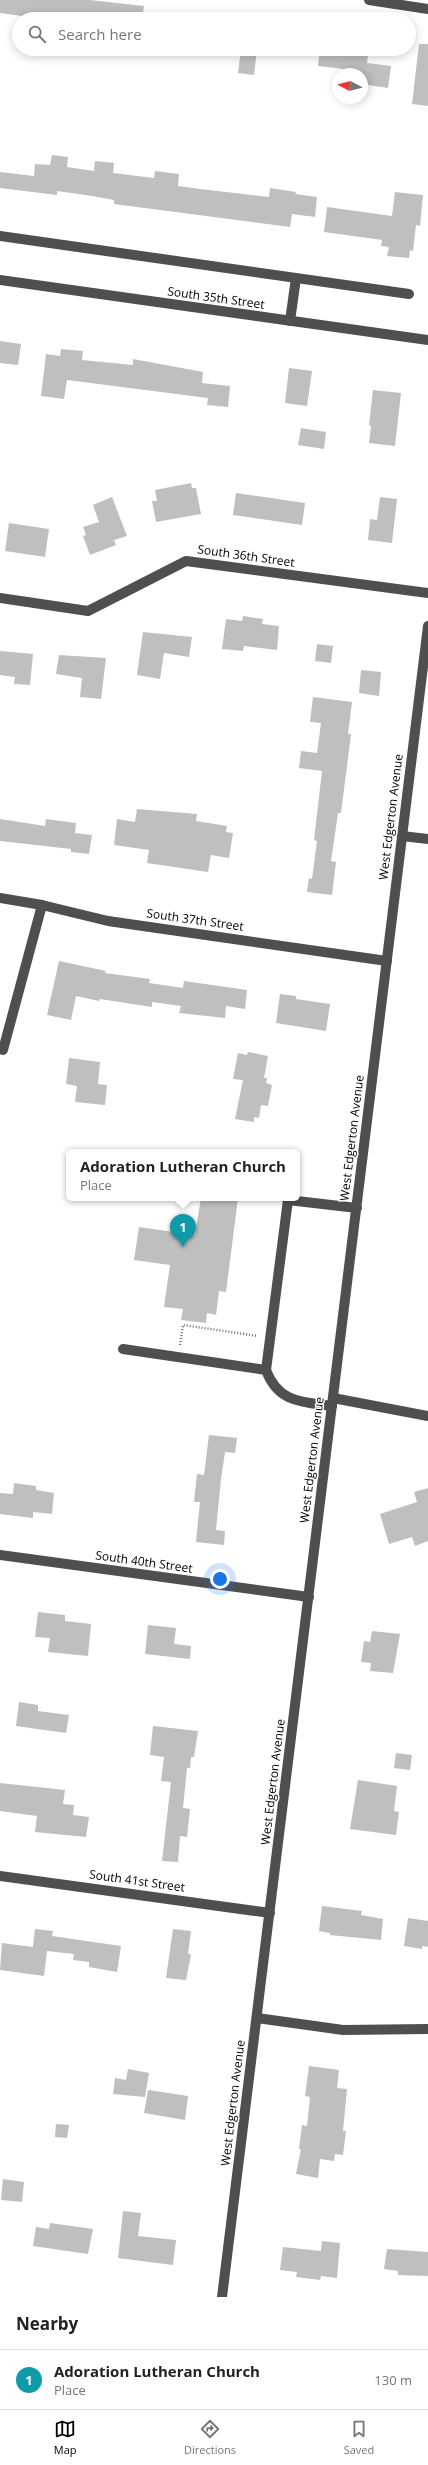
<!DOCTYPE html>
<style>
:root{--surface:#fff;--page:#f2f2f2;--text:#222;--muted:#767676;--line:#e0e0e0;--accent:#000}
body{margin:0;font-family:"Open Sans",sans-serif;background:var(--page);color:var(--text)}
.compass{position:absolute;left:332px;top:68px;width:36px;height:36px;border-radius:50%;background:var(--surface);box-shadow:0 2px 10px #0003;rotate:277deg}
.you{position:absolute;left:220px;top:1579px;width:14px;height:14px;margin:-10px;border:3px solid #fff;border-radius:50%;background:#1a73e8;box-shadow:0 0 0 6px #1a73e833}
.badge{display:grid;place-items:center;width:26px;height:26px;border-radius:50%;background:var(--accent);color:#fff;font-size:13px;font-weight:700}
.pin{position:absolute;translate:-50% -33px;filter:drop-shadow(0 1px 2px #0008)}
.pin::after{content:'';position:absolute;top:21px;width:14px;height:12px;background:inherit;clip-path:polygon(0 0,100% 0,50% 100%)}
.popup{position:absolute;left:66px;top:1149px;width:234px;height:52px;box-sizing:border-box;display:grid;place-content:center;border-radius:6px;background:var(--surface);filter:drop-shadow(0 1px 3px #0005);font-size:13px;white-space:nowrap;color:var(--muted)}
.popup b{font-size:15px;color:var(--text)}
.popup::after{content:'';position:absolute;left:50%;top:100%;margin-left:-8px;border:8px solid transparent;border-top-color:var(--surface)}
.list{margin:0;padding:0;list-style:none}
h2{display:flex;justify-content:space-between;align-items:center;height:52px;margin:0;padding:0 16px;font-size:17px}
h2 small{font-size:13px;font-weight:400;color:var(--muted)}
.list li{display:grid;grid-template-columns:26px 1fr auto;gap:12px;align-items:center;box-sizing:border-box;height:60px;padding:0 16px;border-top:1px solid var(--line)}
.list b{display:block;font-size:15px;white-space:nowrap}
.list p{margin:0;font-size:13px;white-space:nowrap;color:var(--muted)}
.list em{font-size:13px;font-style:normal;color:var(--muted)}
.icon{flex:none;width:22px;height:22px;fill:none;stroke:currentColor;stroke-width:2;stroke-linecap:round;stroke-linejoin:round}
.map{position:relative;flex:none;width:428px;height:2297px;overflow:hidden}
.search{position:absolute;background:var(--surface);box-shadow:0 2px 10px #0003;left:12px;right:12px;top:12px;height:44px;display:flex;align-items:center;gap:10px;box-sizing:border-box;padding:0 14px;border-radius:22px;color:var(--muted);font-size:15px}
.sheet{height:112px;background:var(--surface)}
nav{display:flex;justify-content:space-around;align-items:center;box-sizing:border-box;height:56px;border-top:1px solid var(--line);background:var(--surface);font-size:11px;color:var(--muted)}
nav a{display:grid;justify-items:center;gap:2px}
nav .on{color:var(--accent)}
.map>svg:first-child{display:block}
.building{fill:#bfbfbf}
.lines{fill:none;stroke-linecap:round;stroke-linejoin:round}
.path{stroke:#717171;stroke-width:2.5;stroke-dasharray:1 2;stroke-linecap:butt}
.minor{stroke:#4f4f4f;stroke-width:10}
.labels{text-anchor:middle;stroke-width:3;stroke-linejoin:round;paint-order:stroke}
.street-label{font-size:12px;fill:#000;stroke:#fff}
</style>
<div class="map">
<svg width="428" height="2297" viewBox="0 0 428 2297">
<rect width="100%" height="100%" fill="#fff"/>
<g class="building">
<path d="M0,0H90L144,6L142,19H43L0,13Z"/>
<path d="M419,44H428V106L412,104Z"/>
<path d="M241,49H257L254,75L238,73Z"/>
<path d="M320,49H369L367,63L391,66L388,88L362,84V74H343L344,69L318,66Z"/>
<path d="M52,155L68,157L67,167L94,171L95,161L114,163L113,173L154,178L155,171L179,174L178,186L200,189L269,197L270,188L296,192L295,194L317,197L315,217L292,214L290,227L114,204V200L92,196L57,191V195L0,188V172L34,176L35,164L50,165Z"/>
<path d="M395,192L423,195L420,226L416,225L413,251L410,250L409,258L387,256L389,247L381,246L382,240L324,232L327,207L392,216Z"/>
<path d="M0,341L21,344L18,365L0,363Z"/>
<path d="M61,349L83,351L82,360L133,365V359L203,372L202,383L230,386L228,407L207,405L208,398L67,380L64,399L41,396L46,354L60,356Z"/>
<path d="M289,368L312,371L307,406L285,403Z"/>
<path d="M373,390L401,393L395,446L369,443L371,426L369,425Z"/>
<path d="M301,428L326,432L324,449L298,445Z"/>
<path d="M191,483L192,488H196L201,514L156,522L152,501H157L155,490Z"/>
<path d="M236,493L305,503L302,525L233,515Z"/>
<path d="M112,497L127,536L114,540L116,545L90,555L83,536L86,535L83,527L99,522L93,505Z"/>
<path d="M380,497L397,499L392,543L368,540L370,519L377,520Z"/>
<path d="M9,523L49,529L45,557L5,551Z"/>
<path d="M243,616L263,619L262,624L279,626L277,650L244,646L243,651L222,649L226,619L242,621Z"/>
<path d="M143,632L192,637L189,657L164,653L160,679L137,675Z"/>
<path d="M317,644L333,646L331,663L315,661Z"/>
<path d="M0,651L33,654L30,685L14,684L15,677L0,675Z"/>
<path d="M59,655L106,658L101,699L80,697L82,678L56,674Z"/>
<path d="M361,670L381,672L379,696L359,693Z"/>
<path d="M313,697L352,702L348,734H351L341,813H338L331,861L336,862L332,895L307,892L309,878L312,879L317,841L314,840L322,771L299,768L301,751L317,753L321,723L310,722Z"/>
<path d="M137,809L197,814L196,821L227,826L226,832L233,833L229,858L211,855L208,872L147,863L149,850L114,845L117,819L135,822Z"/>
<path d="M0,819L45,826L46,819L76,823L75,833L92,835L89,854L71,852V849L0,841Z"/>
<path d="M59,961L106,971L105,973L150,979L149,983L183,988L184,981L247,990L245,1009L226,1006L225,1018L179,1013L181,1006L152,1002V1007L100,999L99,1001L76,996L71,1020L47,1015Z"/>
<path d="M280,994L296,996V999L330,1004L326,1031L276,1023Z"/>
<path d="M248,1052L268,1056L264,1078H267L266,1083L272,1085L268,1106L261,1105L259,1118L254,1117V1122L235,1119L243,1080L233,1079L238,1053L247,1055Z"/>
<path d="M69,1058L100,1062L98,1084L107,1085L105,1105L75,1102L77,1086L66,1084Z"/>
<path d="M201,1198H238L226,1292L219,1291L216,1315L207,1313L206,1323L181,1320L183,1309L164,1307L170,1265L134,1260L139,1227L195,1235Z"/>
<path d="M209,1435L237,1438L235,1453L225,1452L221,1479L216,1530L225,1531L224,1545L196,1542L200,1502H194L197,1474L204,1475Z"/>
<path d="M14,1483L36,1486V1490L54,1493L52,1514L33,1512V1518L0,1514V1493L13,1494Z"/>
<path d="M428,1488V1541L415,1546L412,1537L389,1544L380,1514L417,1502L414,1492Z"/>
<path d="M38,1612L65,1615V1621L91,1624L88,1656L48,1652L50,1638L35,1637Z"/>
<path d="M148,1625L176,1628L174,1644L191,1646L190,1659L145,1654Z"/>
<path d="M372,1631L400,1634L393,1673L370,1671L371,1663L361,1662L364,1641L370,1642Z"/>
<path d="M19,1702L38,1705V1711L69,1715L66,1733L16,1726Z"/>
<path d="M153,1726L198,1731L194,1757H191L190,1768H187L183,1808L190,1809L187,1837L180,1836L178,1862L162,1861L171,1782L161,1781L164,1757L150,1755Z"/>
<path d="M396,1753L412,1755L410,1770L394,1768Z"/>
<path d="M358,1780L397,1786L394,1811L399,1812L396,1835L350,1829Z"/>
<path d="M0,1783L65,1790L63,1804L74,1805L73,1815L89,1817L86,1837L35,1832L37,1816L0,1811Z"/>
<path d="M322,1906L362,1911L361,1915L383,1919L381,1940L330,1935V1933L319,1931Z"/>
<path d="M408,1918L428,1921V1947L422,1946V1949L404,1946Z"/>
<path d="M35,1929L53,1931L52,1936L121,1946L117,1972L89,1967V1962L73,1960L74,1954L47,1951L44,1976L0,1970L2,1943L33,1947Z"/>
<path d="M173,1929L191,1931L188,1953L191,1955L186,1980L166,1978Z"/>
<path d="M309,2066L339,2070L337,2088L347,2089L343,2131H346L343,2155L335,2154L334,2161L320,2159L318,2178L296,2174L301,2149H299L302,2125L307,2126L310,2097L305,2096Z"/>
<path d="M128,2069L149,2073L145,2097L113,2094L115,2078L126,2080Z"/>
<path d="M148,2090L188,2096L185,2120L144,2113Z"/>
<path d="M56,2124L69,2125L67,2138L55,2137Z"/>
<path d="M3,2179L24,2182L22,2202L1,2200Z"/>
<path d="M123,2211L141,2213L138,2236L176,2240L173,2265L118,2258Z"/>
<path d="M50,2223L93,2229L88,2254L33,2246L36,2227L49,2229Z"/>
<path d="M322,2241L340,2243L337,2278L321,2276L320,2280L296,2277L297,2272L280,2270L283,2247L321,2251Z"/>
<path d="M387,2249L428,2252V2276L398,2275V2271L384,2269Z"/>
</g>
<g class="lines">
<path class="path" d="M180,1345L183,1325L258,1336"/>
<g class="minor">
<path d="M369,0L428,9"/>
<path d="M0,236L409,294"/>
<path d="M0,280L428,340"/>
<path d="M290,321L296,278"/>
<path d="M0,598L88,611L186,561L428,593"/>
<path d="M402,836L428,839"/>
<path d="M0,898L42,905L108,921L387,961"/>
<path d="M3,1050L42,905"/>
<path d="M123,1349L266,1370"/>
<path d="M333,1398L428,1416"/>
<path d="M332,1406C303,1402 278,1403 266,1370L288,1200L357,1208"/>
<path d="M0,1555L309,1597"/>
<path d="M0,1876L270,1913"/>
<path d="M257,2018L343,2030L428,2029"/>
<path d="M222,2297L428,626"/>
</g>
</g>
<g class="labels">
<g class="street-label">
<text transform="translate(216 298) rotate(8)" y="4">South 35th Street</text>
<text transform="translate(246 556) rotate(8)" y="4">South 36th Street</text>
<text transform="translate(391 817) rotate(-83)" y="4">West Edgerton Avenue</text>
<text transform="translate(195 920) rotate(8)" y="4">South 37th Street</text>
<text transform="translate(352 1138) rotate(-83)" y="4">West Edgerton Avenue</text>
<text transform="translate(312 1460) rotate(-83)" y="4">West Edgerton Avenue</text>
<text transform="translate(144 1562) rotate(8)" y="4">South 40th Street</text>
<text transform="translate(273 1782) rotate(-83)" y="4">West Edgerton Avenue</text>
<text transform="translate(137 1881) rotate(8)" y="4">South 41st Street</text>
<text transform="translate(233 2103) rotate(-83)" y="4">West Edgerton Avenue</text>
</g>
</g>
</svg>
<svg class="compass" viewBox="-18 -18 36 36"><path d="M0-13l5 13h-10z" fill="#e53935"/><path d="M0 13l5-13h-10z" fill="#767676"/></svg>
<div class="you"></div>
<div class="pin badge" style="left:183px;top:1247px;background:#0f9aa8">1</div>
<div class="popup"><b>Adoration Lutheran Church</b>Place</div>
<div class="search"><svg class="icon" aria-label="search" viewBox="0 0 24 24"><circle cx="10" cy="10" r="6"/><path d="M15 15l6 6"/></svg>Search here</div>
</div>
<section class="sheet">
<h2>Nearby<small></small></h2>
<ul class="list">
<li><span class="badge" style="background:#0f9aa8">1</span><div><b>Adoration Lutheran Church</b><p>Place</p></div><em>130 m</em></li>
</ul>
</section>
<nav>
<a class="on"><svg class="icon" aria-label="map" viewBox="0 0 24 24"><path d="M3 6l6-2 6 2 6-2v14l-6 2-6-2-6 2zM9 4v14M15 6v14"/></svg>Map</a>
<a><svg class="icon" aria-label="directions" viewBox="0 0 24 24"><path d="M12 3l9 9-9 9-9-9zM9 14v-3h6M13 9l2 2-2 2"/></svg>Directions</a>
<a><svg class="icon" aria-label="saved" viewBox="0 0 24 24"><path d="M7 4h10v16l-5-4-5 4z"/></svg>Saved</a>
</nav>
